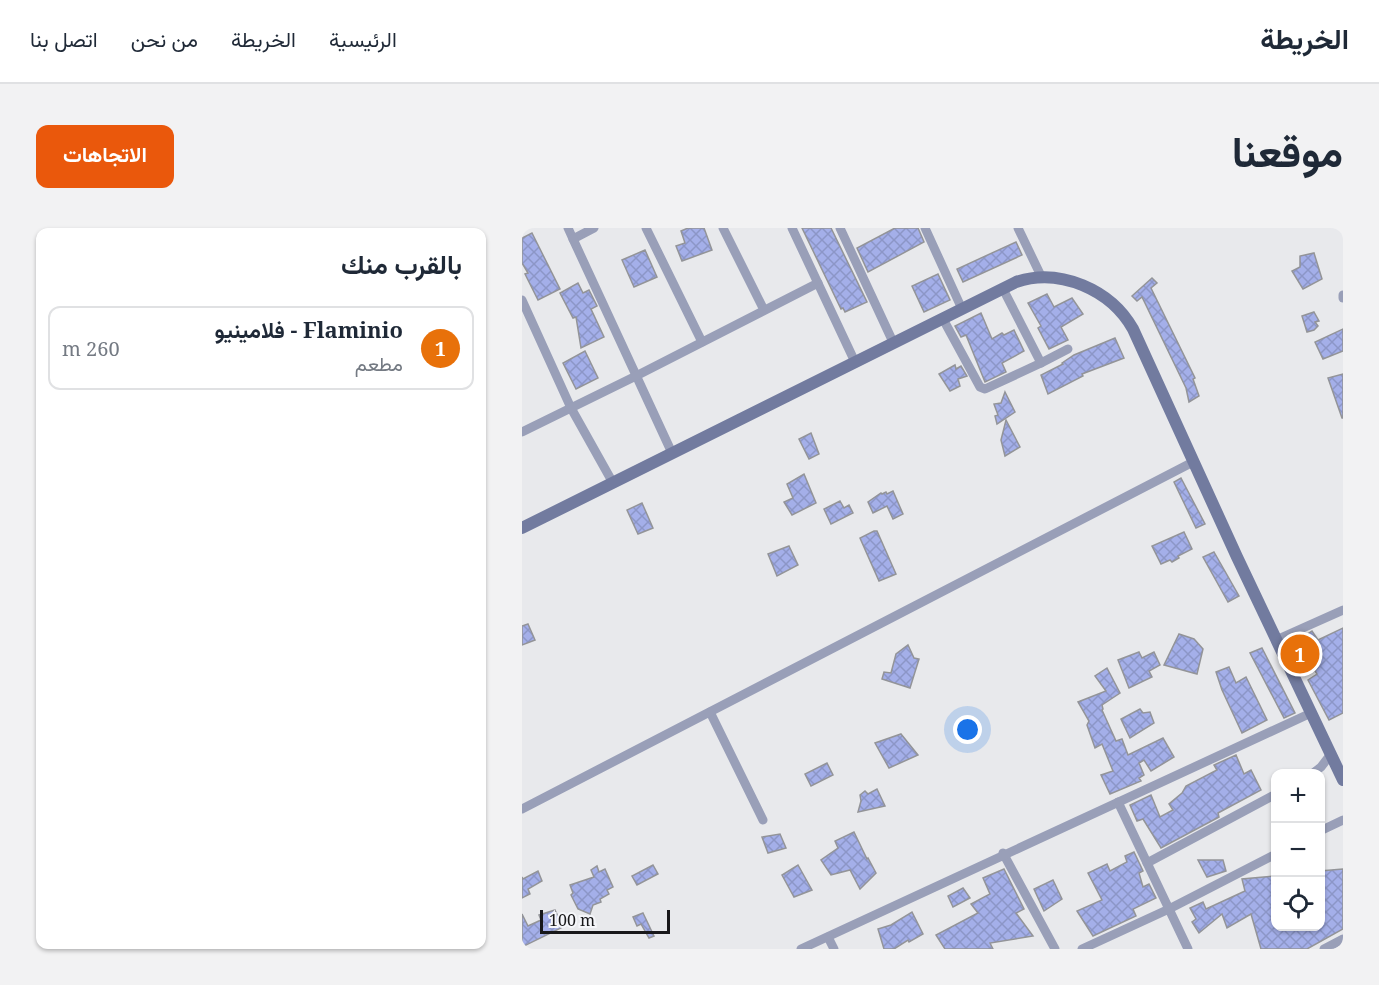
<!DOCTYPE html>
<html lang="ar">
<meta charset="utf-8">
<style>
:root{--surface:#fff;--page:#f2f2f3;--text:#1f2937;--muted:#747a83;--line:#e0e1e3;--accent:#ea580c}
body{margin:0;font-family:"Noto Serif",Vazirmatn,serif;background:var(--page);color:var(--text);direction:rtl}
.controls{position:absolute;right:18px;bottom:18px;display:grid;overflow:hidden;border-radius:12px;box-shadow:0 2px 4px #0004}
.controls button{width:54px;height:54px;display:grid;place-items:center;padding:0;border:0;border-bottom:2px solid var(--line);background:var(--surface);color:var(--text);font:30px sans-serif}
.scale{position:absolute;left:18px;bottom:15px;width:130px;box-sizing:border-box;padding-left:6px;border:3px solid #18181a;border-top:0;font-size:16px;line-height:21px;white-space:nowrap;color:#18181a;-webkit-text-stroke:4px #f5f6fa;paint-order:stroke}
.you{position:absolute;left:446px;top:502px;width:21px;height:21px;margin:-15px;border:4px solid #fff;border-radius:50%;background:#1a73e8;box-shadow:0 0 0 9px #1a73e833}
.badge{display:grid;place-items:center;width:39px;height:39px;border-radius:50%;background:var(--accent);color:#fff;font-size:20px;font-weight:700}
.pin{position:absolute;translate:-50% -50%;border:3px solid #fff;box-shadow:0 2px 6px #0006}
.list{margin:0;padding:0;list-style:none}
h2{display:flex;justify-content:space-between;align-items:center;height:78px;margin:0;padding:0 24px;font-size:26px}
h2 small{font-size:20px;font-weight:400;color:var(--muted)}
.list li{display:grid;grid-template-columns:39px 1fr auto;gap:18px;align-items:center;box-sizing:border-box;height:84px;margin:0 12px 12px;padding:0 12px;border:2px solid var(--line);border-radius:12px}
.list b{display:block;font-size:22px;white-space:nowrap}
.list p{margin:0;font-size:20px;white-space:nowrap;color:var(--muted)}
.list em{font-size:20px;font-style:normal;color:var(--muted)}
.icon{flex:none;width:33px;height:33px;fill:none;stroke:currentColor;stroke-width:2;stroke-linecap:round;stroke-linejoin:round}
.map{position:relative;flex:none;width:821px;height:721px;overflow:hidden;direction:ltr;border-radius:12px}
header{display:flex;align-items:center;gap:36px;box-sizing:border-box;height:84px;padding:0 30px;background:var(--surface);border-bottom:2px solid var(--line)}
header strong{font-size:28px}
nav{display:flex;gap:33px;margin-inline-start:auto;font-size:21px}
.intro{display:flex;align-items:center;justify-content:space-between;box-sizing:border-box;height:144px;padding:0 36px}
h1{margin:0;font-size:42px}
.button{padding:15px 27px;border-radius:12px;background:var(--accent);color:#fff;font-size:21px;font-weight:700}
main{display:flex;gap:36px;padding:0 36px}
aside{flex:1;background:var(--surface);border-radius:12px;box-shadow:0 2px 4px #0004}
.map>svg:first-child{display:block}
.building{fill:url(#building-cross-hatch);stroke:#939498;stroke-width:1.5}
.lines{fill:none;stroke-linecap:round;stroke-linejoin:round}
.street{stroke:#999fb8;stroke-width:9}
.secondary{stroke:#727b9f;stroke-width:12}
</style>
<header>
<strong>الخريطة</strong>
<nav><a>الرئيسية</a><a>الخريطة</a><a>من نحن</a><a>اتصل بنا</a></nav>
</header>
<div class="intro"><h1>موقعنا</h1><a class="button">الاتجاهات</a></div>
<main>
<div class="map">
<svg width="821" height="721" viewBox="0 0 821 721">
<defs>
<pattern id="building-cross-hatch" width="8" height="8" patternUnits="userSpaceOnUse" patternTransform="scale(1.5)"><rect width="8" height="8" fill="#a4afe9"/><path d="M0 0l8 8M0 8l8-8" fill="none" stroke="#8c96c7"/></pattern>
</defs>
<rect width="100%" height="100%" fill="#e8e9ec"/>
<g class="building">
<path d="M166,0H182L190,22L160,33L154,18L163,15L159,3Z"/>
<path d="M280,0H309L345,74L323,84L321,80L319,81Z"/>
<path d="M373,0H396L402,14L346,44L335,20Z"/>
<path d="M10,5L38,61L16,72L3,46L6,45L0,35V10Z"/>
<path d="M494,14L500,27L441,54L435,41Z"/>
<path d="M123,22L135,49L112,59L100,32Z"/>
<path d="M792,25L800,51L781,61L770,43L778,39V28Z"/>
<path d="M416,46L428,72L402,84L390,58Z"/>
<path d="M630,50L635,55L629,60L673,150L671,151L677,168L667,174L664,160L620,69L615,73L610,68Z"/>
<path d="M56,55L61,65L67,62L75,78L69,81L82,109L59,120L54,89L51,90L38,65Z"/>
<path d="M525,66L532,79L550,70L561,86L539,99L546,112L527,121L516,100L519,98L506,75Z"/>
<path d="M792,84L797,93L793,94L796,98L792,102L785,104L780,88Z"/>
<path d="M459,85L470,111L480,105L482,107L492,102L502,123L480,135L484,144L463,154L444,107L439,109L433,98Z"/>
<path d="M821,101V123L801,131L793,114Z"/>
<path d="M593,110L602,130L560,146L561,148L526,166L519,147L541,136L540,135L552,127Z"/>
<path d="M63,123L76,150L54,161L41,135Z"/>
<path d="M433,137L434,141L439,138L445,148L436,151L438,158L428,163L417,146Z"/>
<path d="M821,146V190H820L806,150Z"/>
<path d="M483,164L493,184L475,196L473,188L476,187L472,176L479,175Z"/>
<path d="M484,192L498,219L483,228L479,212Z"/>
<path d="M289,205L297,226L287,231L277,211Z"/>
<path d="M282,246L294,275L270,287L262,274L271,270L265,256Z"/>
<path d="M659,250L683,296L674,300L652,254Z"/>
<path d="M371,263L381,286L371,291L365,278L351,285L346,274L359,265L360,266L364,264L365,266Z"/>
<path d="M318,273L322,280L327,277L331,285L309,296L302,281Z"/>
<path d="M120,275L131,300L116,306L105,282Z"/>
<path d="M352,303H355L374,346L357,353L338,310Z"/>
<path d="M662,304L670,321L656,328L657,330L650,334L648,332L639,336L630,318Z"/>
<path d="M267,318L276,337L255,348L246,326Z"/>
<path d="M692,324L717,368L706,374L681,329Z"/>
<path d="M6,396L13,412L0,417V398Z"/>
<path d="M821,400V485L807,492L786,452L795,446L775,413L790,403L796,412Z"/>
<path d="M657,406L672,411L681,421L675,446L642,437Z"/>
<path d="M386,417L392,430L397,431L388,460L360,451L362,444L369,445L374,426Z"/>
<path d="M740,420L773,485L762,490L728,425Z"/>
<path d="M617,424L620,430L632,424L638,437L627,443L630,449L607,460L596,432Z"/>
<path d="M707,439L714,455L724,449L745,492L720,505L700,462L694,444Z"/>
<path d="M585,440L598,465L580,477L581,481L580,482L594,513L600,511L606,527L641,510L652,529L629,543L622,532L617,535L622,547L617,550L619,553L588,566L579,547L591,543L580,516L573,520L565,497L567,493L556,474L584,463L573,448Z"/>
<path d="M618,481L621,485L628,484L632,495L608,510L599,491Z"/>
<path d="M379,506L396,527L367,540L353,515Z"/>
<path d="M714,527L722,546L729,542L739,562L696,585L697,589L639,620L621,591L615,593L608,577L629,567L638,589L651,582L647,576L660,565L664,558L695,542L692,537Z"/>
<path d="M305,535L311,547L289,558L283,546Z"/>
<path d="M355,561L363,578L336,584L339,573L338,567L343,563L346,566Z"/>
<path d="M332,604L345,631L346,630L354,645L338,661L328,642L309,647L299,632L316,620L313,613Z"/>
<path d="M258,606L264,620L246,625L240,609Z"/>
<path d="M612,624L621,643L617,645L621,659L627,656L634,670L611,681L614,688L571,708L555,683L580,672L566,645L585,636L588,643L605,634L603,628Z"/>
<path d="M676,632H701L704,643L685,649Z"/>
<path d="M131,637L136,646L115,657L110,648Z"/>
<path d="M276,637L290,662L272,669L260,647Z"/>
<path d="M75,638L77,644L83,641L91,659L85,662L87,666L78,671L79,674L71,677L68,686L56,681L49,667L51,665L48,657L72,649L69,642Z"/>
<path d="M482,641L502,681L494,685L511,708L468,715L471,721H423L414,707L456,685L449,676L468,666L461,650Z"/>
<path d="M821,641V701L785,721H739L729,686L705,700L700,686L677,705L670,694L674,691L668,680L681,674L684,681L723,663L720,651L753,648V699H798V643Z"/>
<path d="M16,643L20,653L6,661L8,666L0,670V649L1,651Z"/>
<path d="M531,652L540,671L522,683L512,661Z"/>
<path d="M441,660L448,670L431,679L426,668Z"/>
<path d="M33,682L41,699L0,719V686L6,698L19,692L17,687Z"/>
<path d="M390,684L401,706L387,714L386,712L372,721H362L356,701L369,697Z"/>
<path d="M121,685L132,708L127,710L119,696L115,698L111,689Z"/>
</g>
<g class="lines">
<g class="street">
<path d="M46,0L51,11L72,0"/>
<path d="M124,0L180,114"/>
<path d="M201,0L242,82"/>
<path d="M270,0L333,134"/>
<path d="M318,0L371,114"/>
<path d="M403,0L440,81"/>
<path d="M496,0L520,50"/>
<path d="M51,11L150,225"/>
<path d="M821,67V70"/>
<path d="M0,72L49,180L91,255"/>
<path d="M421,91L458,159L463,161L519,135L481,61"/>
<path d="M519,135L546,121"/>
<path d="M0,204L114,148L296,55"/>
<path d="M754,412L821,382"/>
<path d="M188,484L241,592"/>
<path d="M790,546L799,539L809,526"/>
<path d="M596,574L666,721"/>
<path d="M0,581L671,234"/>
<path d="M798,603L821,592"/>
<path d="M481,625L533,721"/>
<path d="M625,635L754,566"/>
<path d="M306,709L312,721"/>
<path d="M279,721L789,485"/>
<path d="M560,721L647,681L754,626"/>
<path d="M802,721L821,711"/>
</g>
<path class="secondary" d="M0,300L494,54C538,39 589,62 611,101L715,329L821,552"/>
</g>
</svg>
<div class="controls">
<button>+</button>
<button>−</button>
<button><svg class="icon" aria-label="locate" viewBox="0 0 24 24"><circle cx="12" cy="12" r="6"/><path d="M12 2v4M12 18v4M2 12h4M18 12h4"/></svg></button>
</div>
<div class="scale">100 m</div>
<div class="you"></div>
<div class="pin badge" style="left:778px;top:426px;background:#e8710a">1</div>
</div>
<aside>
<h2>بالقرب منك<small></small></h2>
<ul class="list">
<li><span class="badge" style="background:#e8710a">1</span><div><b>Flaminio - فلامينيو</b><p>مطعم</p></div><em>260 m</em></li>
</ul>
</aside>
</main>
